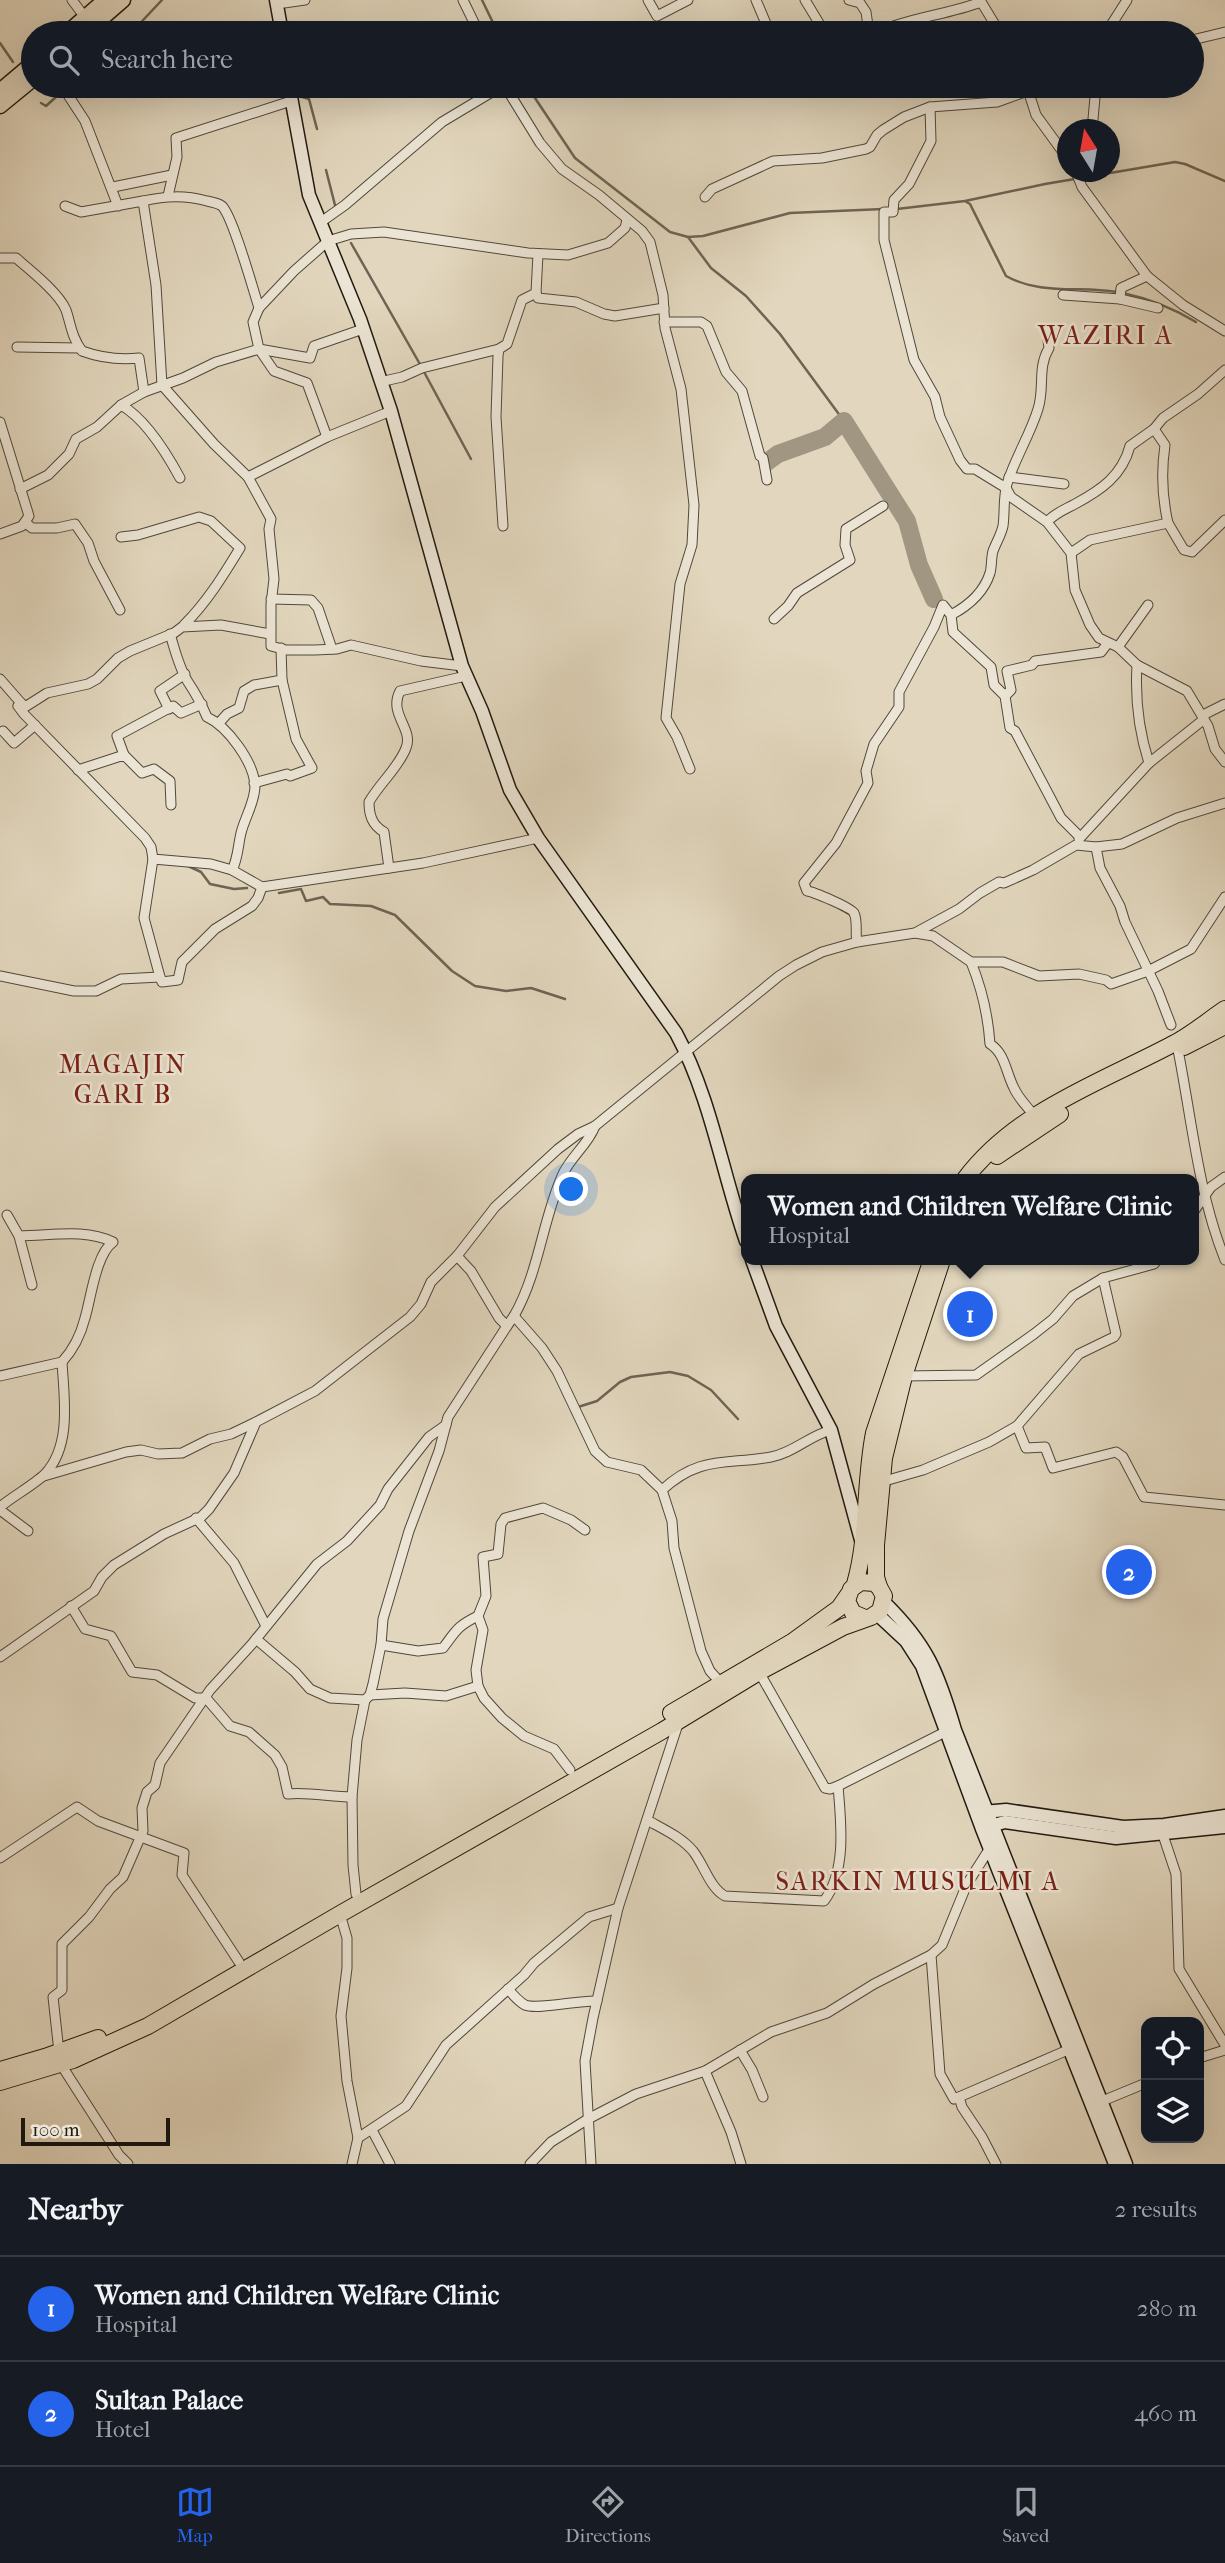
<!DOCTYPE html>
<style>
:root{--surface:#171b24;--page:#20242c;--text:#f1f3f6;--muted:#9ea1a6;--line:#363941;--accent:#2563eb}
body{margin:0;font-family:"IM FELL French Canon",serif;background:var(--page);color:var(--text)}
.controls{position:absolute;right:21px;bottom:21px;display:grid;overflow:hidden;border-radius:14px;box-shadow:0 7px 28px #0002}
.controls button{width:63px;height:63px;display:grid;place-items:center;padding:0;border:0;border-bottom:2px solid var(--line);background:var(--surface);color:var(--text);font:35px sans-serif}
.compass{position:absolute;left:1057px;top:119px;width:63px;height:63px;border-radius:50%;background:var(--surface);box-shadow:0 7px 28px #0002;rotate:349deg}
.scale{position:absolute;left:21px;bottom:18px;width:149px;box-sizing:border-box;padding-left:7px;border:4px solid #21190e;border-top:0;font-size:19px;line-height:24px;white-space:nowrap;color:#21190e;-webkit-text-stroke:5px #ece5d5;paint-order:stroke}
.you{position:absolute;left:572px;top:1190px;width:24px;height:24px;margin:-18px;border:5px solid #fff;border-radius:50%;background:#1a73e8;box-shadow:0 0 0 10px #1a73e833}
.badge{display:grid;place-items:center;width:46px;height:46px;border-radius:50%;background:var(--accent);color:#fff;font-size:23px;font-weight:700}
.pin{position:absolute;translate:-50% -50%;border:4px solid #fff;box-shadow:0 2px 7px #0006}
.popup{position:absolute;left:741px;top:1174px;width:458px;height:91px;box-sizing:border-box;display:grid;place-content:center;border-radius:14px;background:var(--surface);filter:drop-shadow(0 2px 5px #0005);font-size:23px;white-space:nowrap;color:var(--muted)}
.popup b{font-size:26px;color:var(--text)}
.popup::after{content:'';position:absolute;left:50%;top:100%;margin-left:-14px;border:14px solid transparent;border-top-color:var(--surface)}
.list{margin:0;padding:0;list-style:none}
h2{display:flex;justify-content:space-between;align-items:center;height:91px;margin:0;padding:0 28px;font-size:30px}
h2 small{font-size:23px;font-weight:400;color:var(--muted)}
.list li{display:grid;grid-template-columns:46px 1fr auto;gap:21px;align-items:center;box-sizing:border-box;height:105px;padding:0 28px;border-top:2px solid var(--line)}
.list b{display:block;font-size:26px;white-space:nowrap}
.list p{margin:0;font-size:23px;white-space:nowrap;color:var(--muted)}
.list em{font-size:23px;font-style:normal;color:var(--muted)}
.icon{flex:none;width:38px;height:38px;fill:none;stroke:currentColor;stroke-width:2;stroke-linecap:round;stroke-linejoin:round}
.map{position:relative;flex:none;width:1225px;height:2164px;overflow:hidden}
.search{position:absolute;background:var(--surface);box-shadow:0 7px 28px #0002;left:21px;right:21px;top:21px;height:77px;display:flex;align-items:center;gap:18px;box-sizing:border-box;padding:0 24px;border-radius:38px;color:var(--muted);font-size:26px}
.sheet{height:301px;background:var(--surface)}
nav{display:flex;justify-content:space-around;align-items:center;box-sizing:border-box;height:98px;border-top:2px solid var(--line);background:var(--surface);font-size:19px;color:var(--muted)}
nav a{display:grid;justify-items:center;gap:4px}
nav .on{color:var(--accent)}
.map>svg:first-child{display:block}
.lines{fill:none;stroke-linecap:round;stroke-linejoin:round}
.stream{stroke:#6d6454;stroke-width:2.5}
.river{stroke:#a09682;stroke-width:18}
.street-casing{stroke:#51483a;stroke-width:11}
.secondary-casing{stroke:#21190e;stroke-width:15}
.primary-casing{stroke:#21190e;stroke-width:17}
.highway-casing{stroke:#21190e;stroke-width:18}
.street{stroke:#ece5d5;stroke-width:9}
.secondary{stroke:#ece5d5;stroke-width:12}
.primary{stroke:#e2d7be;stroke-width:14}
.highway{stroke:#e2d7be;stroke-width:16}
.labels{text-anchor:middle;stroke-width:5;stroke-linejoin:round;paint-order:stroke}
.neighbourhood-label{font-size:26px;letter-spacing:2px;fill:#7a1f14;stroke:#ece5d5}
</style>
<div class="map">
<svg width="1225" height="2164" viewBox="0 0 1225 2164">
<rect width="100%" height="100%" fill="#e2d7be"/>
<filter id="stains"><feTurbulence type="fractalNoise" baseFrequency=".00286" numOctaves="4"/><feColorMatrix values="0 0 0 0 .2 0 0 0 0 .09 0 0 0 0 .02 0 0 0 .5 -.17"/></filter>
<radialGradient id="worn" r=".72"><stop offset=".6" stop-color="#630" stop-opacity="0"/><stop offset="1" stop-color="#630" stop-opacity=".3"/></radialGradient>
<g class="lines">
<g class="stream">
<path d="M482,0L498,33"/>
<path d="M131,33L162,0"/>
<path d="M0,43L13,62"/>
<path d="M527,86L575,158L670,232L688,237L703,236L790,213L883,209"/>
<path d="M299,96L309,99L317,129"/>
<path d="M41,103L46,106L68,86"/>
<path d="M326,170L336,209"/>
<path d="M965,201L970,204L1006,276C1040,295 1080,286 1117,292"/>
<path d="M897,209L965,201L1045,184L1175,162L1185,164L1225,181"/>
<path d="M688,237L711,268L746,296L780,334L852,432"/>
<path d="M351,243L421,366"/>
<path d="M1123,293C1150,299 1173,308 1196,322"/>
<path d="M423,370L471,459"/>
<path d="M188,866L201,872L210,884L234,889L247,888"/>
<path d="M279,893L301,889L306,901L323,897L330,904L371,906L395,915L452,971L475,986L506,991L531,988L565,999"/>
<path d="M578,1407L597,1401L620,1382L631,1377L670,1372L688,1376L711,1390L738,1419"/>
</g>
<path class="river" d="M767,462L778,454L825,437L844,421L907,521L919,565L934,599"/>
<defs>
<g id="street">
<path d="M72,0L87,20"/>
<path d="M463,0L479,33"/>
<path d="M648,0L657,16L688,0"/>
<path d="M756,0L770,33"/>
<path d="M805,0L822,28L830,33"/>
<path d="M849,0L860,3L866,12L869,33"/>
<path d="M980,0L1000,33"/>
<path d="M277,4L305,0"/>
<path d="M875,33C908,18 946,15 981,2"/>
<path d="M1106,33L1127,0"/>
<path d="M1192,40L1225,32"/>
<path d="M505,86L540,143L562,169L599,195L642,231L650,242L663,295L665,328L681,389L694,505L692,545L680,584L666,718L677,737L690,769"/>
<path d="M1027,87L1036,115L1068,159"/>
<path d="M68,95L85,121L118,206"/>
<path d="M930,107L931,141L909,184L894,200L893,212H884V240L914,360L935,397L940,417L960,460L967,469H975L1006,488L1011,497L1047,522L1071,553L1075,590L1090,625L1099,638L1118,647L1137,665L1187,691L1208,726L1215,749L1225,762"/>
<path d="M1092,130L1096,86"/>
<path d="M1076,172L1082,187L1147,276L1183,305L1225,331"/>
<path d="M113,187L172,175"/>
<path d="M168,196L177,157L176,138L291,101"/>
<path d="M705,197L712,189L773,161L822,158L866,149L870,147L877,135L883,130L904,117L930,107L997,102L1041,86"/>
<path d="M143,201C166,196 184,195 207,201C212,202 218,203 222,206C233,217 253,289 259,308L294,271L328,241L351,234L384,232L528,253L568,255L608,243L625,228L627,220"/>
<path d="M65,206L81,212L143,201L156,285L162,385L214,444L248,477L271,519L269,529L274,579L271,604V646L286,650H315L337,649L351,645L421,661L462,666"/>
<path d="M321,222L345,205L442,122L502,86"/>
<path d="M0,258H16C30,270 59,293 66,310C71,325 72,338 82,351C101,358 119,360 139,358L144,392"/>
<path d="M536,293L538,298L576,302L604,314L615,316L664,308"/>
<path d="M1063,295L1120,299L1158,308"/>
<path d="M1120,299L1121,288L1147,276"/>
<path d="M259,308L253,322L259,349L274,371L307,383L327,437"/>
<path d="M664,322H701L707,326L726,372L742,391L760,456L763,458L767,480"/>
<path d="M17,347L79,348"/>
<path d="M380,382L402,377L422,368L499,349"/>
<path d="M121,405C146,419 167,454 180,478"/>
<path d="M0,422L29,516L22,526L0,534"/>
<path d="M1154,429L1165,445C1161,472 1162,497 1168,523"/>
<path d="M248,477L327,437L391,411"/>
<path d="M1009,477L1064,484"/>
<path d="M20,489L48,475L69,454L76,439L97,427L121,405L144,392L183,378L216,362L259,349L310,358L314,346L363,329"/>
<path d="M1047,522C1055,513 1064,510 1075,504C1101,490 1122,476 1130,446L1154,429L1163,418L1198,394L1225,370"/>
<path d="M26,523L32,528H57L75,524L88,543L94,561L120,610"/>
<path d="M503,526L496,417L498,356L499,349L507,344L522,300L536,293L538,254"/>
<path d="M121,537L138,535L199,517L211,521L240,548C223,576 207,602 184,625"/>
<path d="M1071,553L1090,540L1168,523L1184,550L1192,552L1225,520"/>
<path d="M271,599L311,600L318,608L332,649"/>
<path d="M951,615C968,606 984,592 990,573C992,566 991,558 993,551C996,543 1001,535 1003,526C1005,512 1003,497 1007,484C1015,458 1030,435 1038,409C1045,387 1037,368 1049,348L1047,331"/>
<path d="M774,619L788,606L797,593L850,560L845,545L846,529L883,506"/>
<path d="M1118,647L1148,605"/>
<path d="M1137,665C1135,698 1139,732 1149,763"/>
<path d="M0,679L21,703L18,706L24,714L145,838L151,847L153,859L211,864L232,870C238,859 238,845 241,833C245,817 255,802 255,786C254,762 227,726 207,717C201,703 196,694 188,682C179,668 175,650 170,634"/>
<path d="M1005,696L1011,690L1007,671L1032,665L1035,661L1101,652L1108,643"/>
<path d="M21,703L25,707L47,693L88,684L97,679L118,658L130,651L174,633L182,627L221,625L270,634"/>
<path d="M169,709L160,691L185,674"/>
<path d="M219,723L227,714L239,708L244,691L254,685L282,680"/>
<path d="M3,731L14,743L35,725"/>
<path d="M124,755L117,736L173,706L181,713L202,704"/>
<path d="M78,770L124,755L142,773L154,769L170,781L171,805"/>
<path d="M254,783L287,774L290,776L312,768L296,739L282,680L281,648"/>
<path d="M1079,839L1149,763L1203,720L1205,714L1225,704"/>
<path d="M1096,847L1100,868L1120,906L1125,922L1158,991L1171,1025"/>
<path d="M153,859L144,918L160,977"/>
<path d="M389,868L384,832C372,825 369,815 369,802C379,784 399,767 406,748C414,729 388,714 400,691L466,676"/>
<path d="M262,887L423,863L538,838"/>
<path d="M915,933L933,936L971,962H1003L1039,976L1079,974L1106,980L1111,984L1148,971L1191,949L1225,897"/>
<path d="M857,942C855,933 858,921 854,913C852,908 814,892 807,891L804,883L836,843L868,783L866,771L874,744L899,707V692L934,627L943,605L951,615L953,632L991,667L994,685L1005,696L1010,728L1015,731L1061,818L1080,837"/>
<path d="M971,962C982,989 988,1015 990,1044C1005,1053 1006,1073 1014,1088C1018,1098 1028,1107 1034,1116"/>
<path d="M0,976L74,991H96L121,979L160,977L162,982L178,980L182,962L215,929L252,906L258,898L262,887L232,870"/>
<path d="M1178,1050C1192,1121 1198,1192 1225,1260"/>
<path d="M1194,1211L1211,1187L1225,1177"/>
<path d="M7,1215L19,1236L32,1285"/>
<path d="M457,1256L471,1271L499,1318L507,1326L514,1316L542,1348L557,1371L595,1451L607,1462L641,1470L662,1490L672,1521L674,1548L701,1651L710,1671L720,1682"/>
<path d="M514,1316C539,1272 542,1222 562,1176C570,1157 588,1145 595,1126"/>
<path d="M0,1376L62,1362"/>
<path d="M904,1376L976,1375L1034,1334L1053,1319L1073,1296L1103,1278L1154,1264L1157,1260"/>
<path d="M1017,1426L1026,1448L1045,1447L1053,1468L1116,1452L1123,1457L1144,1497L1225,1505"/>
<path d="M44,1476L126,1452L141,1450L158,1454L182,1453L210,1439L231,1434L256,1422"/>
<path d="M881,1482L923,1470L989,1442L1017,1426L1079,1354L1114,1337L1116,1334L1103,1278"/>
<path d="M662,1490C700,1455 726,1465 771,1457C793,1453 809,1436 831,1430"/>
<path d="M0,1507C12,1497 35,1484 45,1474C72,1445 64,1398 62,1362C73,1350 81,1334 85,1318C91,1298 96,1254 113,1242C84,1228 51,1236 19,1236"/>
<path d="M0,1510L28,1531"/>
<path d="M196,1518L234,1563L266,1626"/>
<path d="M71,1606L85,1629L111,1636L132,1672L157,1675L195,1698H206L230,1726L249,1732L275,1755L282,1767L288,1794C309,1792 331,1797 352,1797"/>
<path d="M478,1616L483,1630L476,1670L478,1686L484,1698L502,1718L524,1736L554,1749L570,1770"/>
<path d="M256,1639L295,1672L310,1689L330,1698L365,1700"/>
<path d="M381,1645L418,1651L443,1648C456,1631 457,1626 478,1616L486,1596L483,1557L498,1554L501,1524L505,1518L543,1508L571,1520L585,1530"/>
<path d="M0,1657L94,1591L102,1577L114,1565L164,1534L201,1517L209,1509L234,1473L256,1422L315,1391L410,1317L421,1304L431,1282L457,1256L495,1207L558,1149L578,1134L595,1126L779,976L796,965L822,952L857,942L915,933L959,909L980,893L999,882L1004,883L1033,870L1076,845L1096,847L1122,844L1177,818L1225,803"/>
<path d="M759,1672L825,1788L830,1789L838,1786L945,1732"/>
<path d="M370,1695L405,1693L446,1696L478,1686"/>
<path d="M647,1820C663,1829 681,1837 693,1851C704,1865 710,1888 725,1896L824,1901C847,1871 841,1822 838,1786"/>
<path d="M1163,1835L1176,1874L1179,1969L1225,2045"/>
<path d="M0,1858L77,1807L98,1821L184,1853L182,1875L239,1962"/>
<path d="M356,1894L353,1865L352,1797L357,1740L365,1700L370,1695L373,1684L381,1645L383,1619L409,1531L439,1451L448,1417L507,1326"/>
<path d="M340,1914L347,1938V1968L341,2016L347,2081L358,2138L352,2164"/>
<path d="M931,1955L940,2074L954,2099L959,2097"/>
<path d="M508,1989C513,1995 518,2001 525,2005C538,2010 579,2000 597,2001"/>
<path d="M740,2050L752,2070L763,2097"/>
<path d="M59,2052L53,1997L62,1990V1944L89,1917L110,1889L123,1877L143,1831L142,1808L147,1792L155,1785L160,1763L210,1690L252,1644L317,1564L347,1541L380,1505L388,1489L429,1437L446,1425"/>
<path d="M1199,2058L1225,2050"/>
<path d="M60,2063L119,2155L128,2164"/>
<path d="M705,2071L731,2132L741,2164"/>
<path d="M1100,2102L1146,2083"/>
<path d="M372,2130L390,2164"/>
<path d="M358,2138L406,2106L446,2045L524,1975L534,1963L589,1917L618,1908"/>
<path d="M530,2164L551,2142L588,2119L636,2094L705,2071L771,2032L827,2013L874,1984L931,1955L942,1945L967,1884L990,1848"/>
<path d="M591,2164L585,2061L593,2018L618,1908L679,1721"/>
<path d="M996,2164L982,2137L962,2107L959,2097L1070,2049"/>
</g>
<g id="secondary">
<path d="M276,0L282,33"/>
<path d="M289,86L309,195L360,319L391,411L462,666L482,711L510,790L538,838L676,1033C711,1098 722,1172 746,1241"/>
<path d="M752,1260L776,1326L831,1430L861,1540"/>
<path d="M884,1602C927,1644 938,1672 955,1730L1126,2164"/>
<path d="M877,1614L906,1641L922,1666L982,1829L1115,2164"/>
<path d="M983,1812L1006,1810L1123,1827L1164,1825L1225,1816"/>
<path d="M986,1827L1005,1822L1116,1838L1225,1827"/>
</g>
<g id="primary">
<path d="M67,33L105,0"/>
<path d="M85,33L123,0"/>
<path d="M0,91L33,63"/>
<path d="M0,106L33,79"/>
</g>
<g id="highway">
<path d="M1184,1047L1225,1026"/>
<path d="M997,1156L1060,1114"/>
<path d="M965,1179C1015,1112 1099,1083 1171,1045C1190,1036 1207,1021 1225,1009"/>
<path d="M855,1584C869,1535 864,1483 874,1433L930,1265"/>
<path d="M879,1587L876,1577V1545L884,1458L904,1376L942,1260"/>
<path d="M671,1713L792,1642L839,1608L848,1595"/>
<path d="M0,2070L45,2057L98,2038"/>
<path d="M0,2082L73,2060L148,2026L340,1914L662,1731L759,1672L843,1627L871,1617L880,1611L884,1596L879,1587L874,1583L861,1582L851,1589L847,1601L853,1613L865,1618"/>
</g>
</defs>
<use href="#street" class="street-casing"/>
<use href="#secondary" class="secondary-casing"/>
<use href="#primary" class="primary-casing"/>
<use href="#highway" class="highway-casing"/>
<use href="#street" class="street"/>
<use href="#secondary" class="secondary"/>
<use href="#primary" class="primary"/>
<use href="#highway" class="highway"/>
</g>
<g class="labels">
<g class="neighbourhood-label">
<text x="1106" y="344">WAZIRI A</text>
<text x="123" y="1073">MAGAJIN<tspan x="123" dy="30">GARI B</tspan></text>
<text x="918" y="1890">SARKIN MUSULMI A</text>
</g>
</g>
<rect width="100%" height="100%" filter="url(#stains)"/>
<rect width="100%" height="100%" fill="url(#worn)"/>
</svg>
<div class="controls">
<button><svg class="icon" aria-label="locate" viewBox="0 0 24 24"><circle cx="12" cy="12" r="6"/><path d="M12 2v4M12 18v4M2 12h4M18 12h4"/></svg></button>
<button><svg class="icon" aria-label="layers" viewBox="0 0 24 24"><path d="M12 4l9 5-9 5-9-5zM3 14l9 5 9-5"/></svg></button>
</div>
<svg class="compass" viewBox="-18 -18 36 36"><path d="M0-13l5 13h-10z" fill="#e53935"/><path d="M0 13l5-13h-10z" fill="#9ea1a6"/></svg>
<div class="scale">100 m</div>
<div class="you"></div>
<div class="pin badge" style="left:970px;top:1314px">1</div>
<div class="popup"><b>Women and Children Welfare Clinic</b>Hospital</div>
<div class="pin badge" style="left:1129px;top:1572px">2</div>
<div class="search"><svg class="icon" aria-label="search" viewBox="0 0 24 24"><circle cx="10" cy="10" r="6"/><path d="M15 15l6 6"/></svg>Search here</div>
</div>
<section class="sheet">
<h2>Nearby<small>2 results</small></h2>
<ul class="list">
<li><span class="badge">1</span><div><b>Women and Children Welfare Clinic</b><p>Hospital</p></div><em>280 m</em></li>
<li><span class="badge">2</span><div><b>Sultan Palace</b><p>Hotel</p></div><em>460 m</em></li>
</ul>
</section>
<nav>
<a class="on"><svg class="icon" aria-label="map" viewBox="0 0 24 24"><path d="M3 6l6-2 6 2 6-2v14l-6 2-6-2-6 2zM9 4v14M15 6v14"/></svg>Map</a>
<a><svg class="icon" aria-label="directions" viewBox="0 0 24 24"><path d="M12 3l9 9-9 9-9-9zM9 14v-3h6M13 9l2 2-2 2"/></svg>Directions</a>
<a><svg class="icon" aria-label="saved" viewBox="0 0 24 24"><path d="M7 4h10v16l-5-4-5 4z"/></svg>Saved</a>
</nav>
